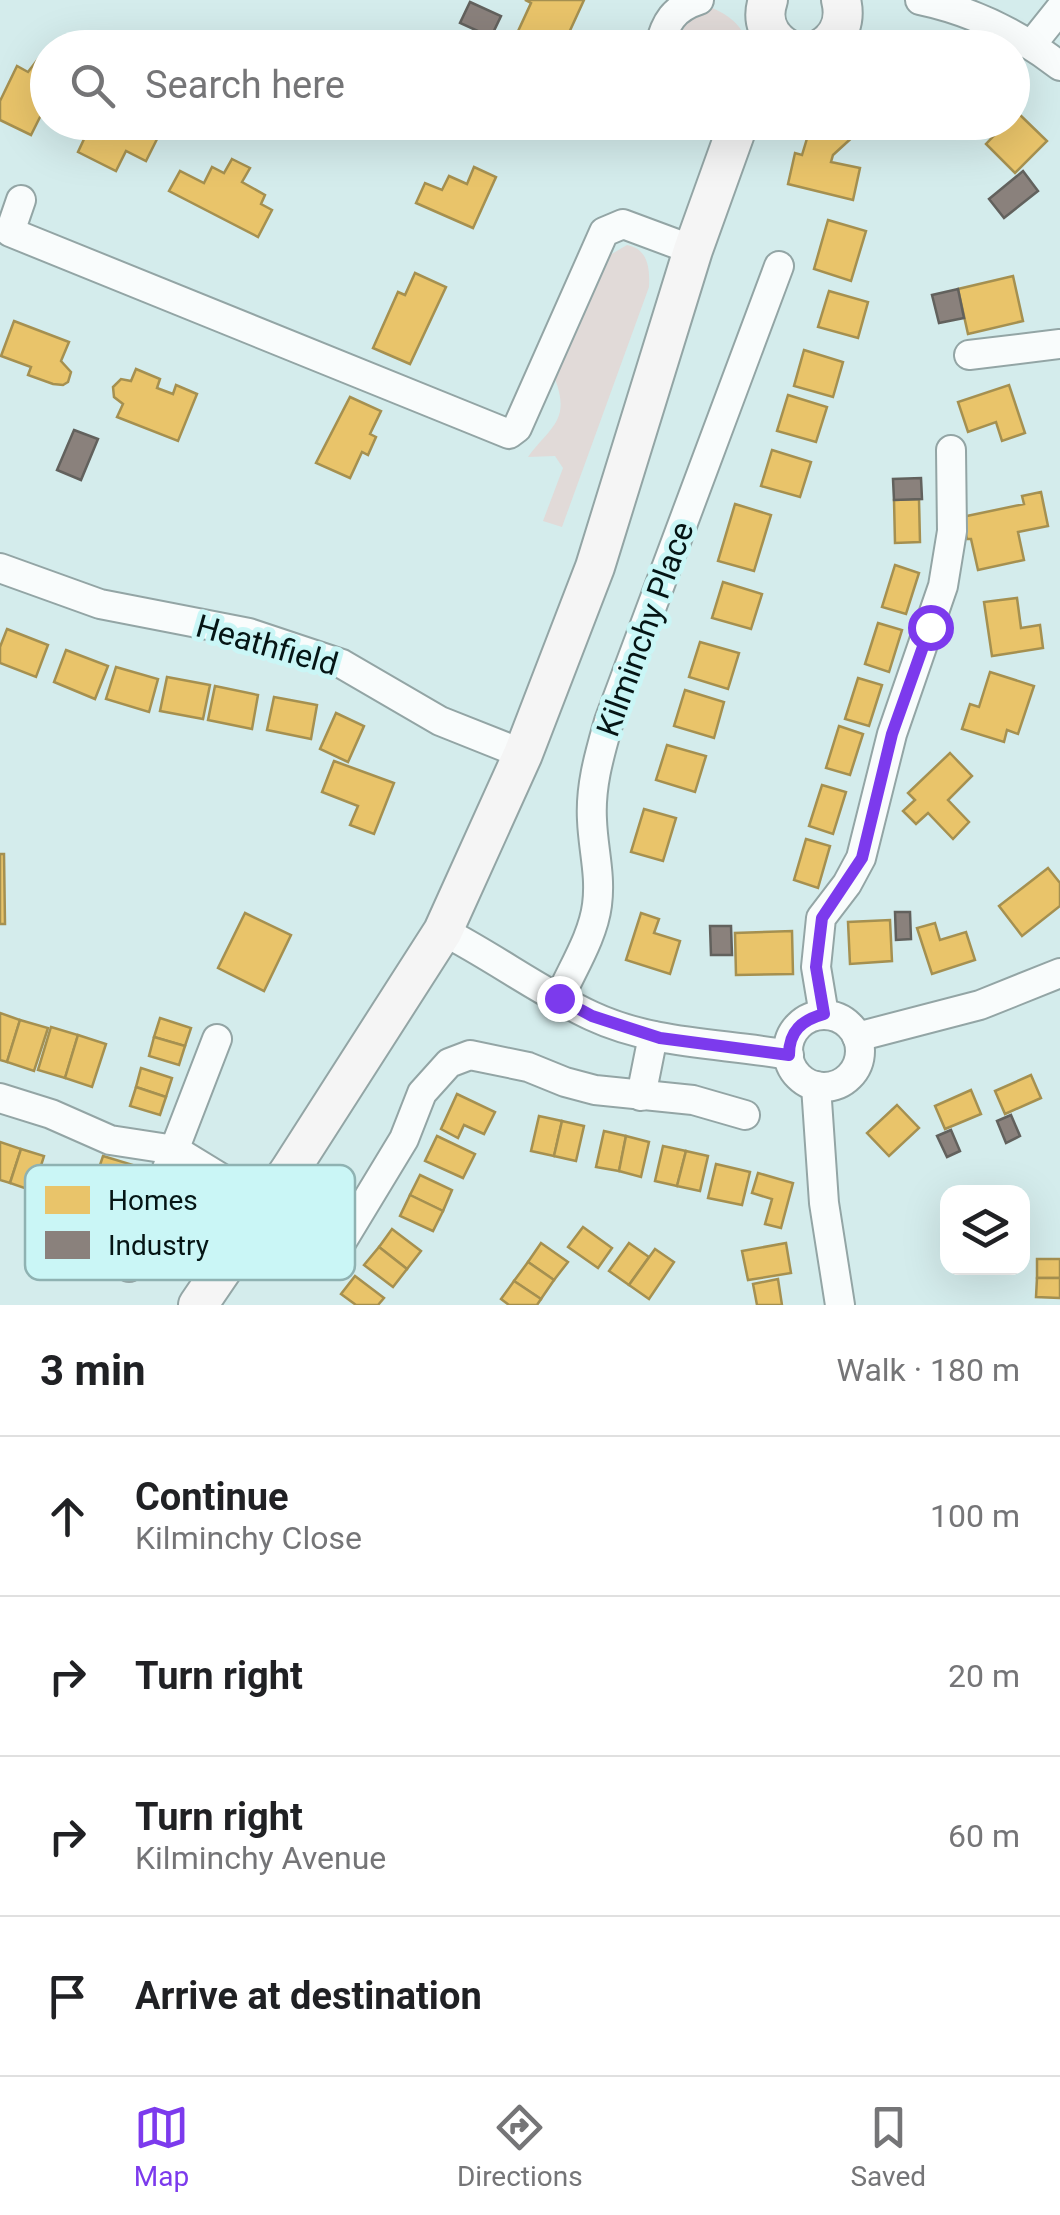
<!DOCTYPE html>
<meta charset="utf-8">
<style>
:root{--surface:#fff;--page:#f6f6f6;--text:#202124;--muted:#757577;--line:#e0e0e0;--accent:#7c3aed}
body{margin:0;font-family:Roboto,sans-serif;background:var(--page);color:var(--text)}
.controls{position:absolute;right:30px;bottom:30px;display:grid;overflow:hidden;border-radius:20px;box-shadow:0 10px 40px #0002}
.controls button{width:90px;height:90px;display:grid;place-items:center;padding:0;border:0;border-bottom:2px solid var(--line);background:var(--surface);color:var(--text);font:50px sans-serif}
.stop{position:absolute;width:30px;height:30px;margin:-22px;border:8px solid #7c3aed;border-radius:50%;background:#fff}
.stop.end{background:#7c3aed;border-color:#fff;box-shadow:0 2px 10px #0008}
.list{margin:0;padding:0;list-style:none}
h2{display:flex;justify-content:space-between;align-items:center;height:130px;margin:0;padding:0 40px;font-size:42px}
h2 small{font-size:32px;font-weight:400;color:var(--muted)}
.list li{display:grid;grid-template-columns:65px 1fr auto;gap:30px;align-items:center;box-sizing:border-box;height:160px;padding:0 40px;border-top:2px solid var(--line)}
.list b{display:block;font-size:38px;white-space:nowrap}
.list p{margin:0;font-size:32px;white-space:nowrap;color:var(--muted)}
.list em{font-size:32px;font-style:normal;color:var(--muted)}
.icon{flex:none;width:55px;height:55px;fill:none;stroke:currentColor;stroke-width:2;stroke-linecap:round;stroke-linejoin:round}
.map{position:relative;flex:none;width:1060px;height:1305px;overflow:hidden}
.search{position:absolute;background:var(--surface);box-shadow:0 10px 40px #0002;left:30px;right:30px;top:30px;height:110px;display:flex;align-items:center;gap:25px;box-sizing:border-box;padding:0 35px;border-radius:55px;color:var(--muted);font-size:38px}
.sheet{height:770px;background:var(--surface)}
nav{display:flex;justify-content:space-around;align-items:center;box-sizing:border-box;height:140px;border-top:2px solid var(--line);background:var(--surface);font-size:28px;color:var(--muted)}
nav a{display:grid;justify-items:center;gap:5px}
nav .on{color:var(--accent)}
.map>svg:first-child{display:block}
.green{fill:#e1dad8}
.homes{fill:#e9c46a;stroke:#a59050;stroke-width:2.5}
.industry{fill:#8a817c;stroke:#62615d;stroke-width:2.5}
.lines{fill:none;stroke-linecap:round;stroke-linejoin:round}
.street-casing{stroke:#93a5a5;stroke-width:32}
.secondary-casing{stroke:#93a5a5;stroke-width:42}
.street{stroke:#f9fcfc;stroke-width:28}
.secondary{stroke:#f5f5f5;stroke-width:38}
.route{stroke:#7c3aed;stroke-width:12}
.labels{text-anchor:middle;stroke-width:10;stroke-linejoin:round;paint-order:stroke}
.street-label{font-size:32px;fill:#051515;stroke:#caf6f6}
.key{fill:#caf6f6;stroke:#8fb2b2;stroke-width:2.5}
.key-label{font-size:28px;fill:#051515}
</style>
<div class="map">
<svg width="1060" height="1305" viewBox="0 0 1060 1305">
<rect width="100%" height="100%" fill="#d4ecec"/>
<g class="green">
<path d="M709,7C729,14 743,26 749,47L679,48C680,27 690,14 709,7Z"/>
<path d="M627,245C648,249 650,268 649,287L562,527L543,521L563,468L555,456L528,457C550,427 571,421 555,379L600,271L610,255Z"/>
</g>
<g class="homes">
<path d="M525,0H584L562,48H531L514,40L531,3Z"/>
<path d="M38,59L48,63L44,80L48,81V118L41,115L31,135L0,120V101L17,66L28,72Z"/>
<path d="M1017,112L1047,141L1015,173L986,144L1007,122H1012Z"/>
<path d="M92,122H144L161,131L146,161L126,151L116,171L78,152Z"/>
<path d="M869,122L833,155L831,162L860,168L853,200L788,184L795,153L802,155L809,132L814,127L812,122Z"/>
<path d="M232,159L250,168L242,182L265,195L261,204L272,210L258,237L169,191L180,171L204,183L212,167L224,173Z"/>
<path d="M474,167L496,177L473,228L416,203L425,183L442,190L449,176L467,184Z"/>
<path d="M828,220L866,231L851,281L814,269Z"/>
<path d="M415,273L446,287L410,364L373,348L398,292L405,295Z"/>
<path d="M1013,276L1023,321L968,334L958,289Z"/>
<path d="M829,291L868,302L858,338L818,327Z"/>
<path d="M14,321L69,342L61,361L71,372L68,382L63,385L53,384L28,375L31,367L1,356Z"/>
<path d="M804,350L843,362L833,397L794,386Z"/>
<path d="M136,369L160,379L157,388L173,394L176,385L197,394L178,441L117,417L123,404L114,397L113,387L121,379L131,381Z"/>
<path d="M1009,385L1025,433L1002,441L996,422L968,432L958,402Z"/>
<path d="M788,395L827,407L816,442L777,431Z"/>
<path d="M350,397L381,411L370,434L376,437L368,455L362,452L350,478L316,463Z"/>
<path d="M772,450L811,462L800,497L761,486Z"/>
<path d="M1041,492L1048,526L1018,532L1024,560L978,570L971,539H967L962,517L1024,504L1022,496Z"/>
<path d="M919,499L920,542L895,543L894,500Z"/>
<path d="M735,504L771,515L754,571L718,561Z"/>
<path d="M895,565L919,573L906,614L882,607Z"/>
<path d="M723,582L762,594L751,629L712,618Z"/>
<path d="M1017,598L1021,628L1040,625L1043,648L992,656L984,602Z"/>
<path d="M878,623L902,630L889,672L865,664Z"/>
<path d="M7,629L48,645L36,677L0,663V647Z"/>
<path d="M700,642L739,653L728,689L689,677Z"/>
<path d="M66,650L108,666L95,699L54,682Z"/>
<path d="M116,667L158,679L149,712L106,699Z"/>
<path d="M990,672L1034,686L1018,734L1007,730L1004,742L962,729L970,704L979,707Z"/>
<path d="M167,677L210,685L203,719L160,711Z"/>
<path d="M858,678L882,685L869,726L845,719Z"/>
<path d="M215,686L258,695L252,729L208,720Z"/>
<path d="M685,690L724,702L714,738L674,726Z"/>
<path d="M274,697L317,705L311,739L267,730Z"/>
<path d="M336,713L364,726L348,762L320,749Z"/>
<path d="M839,726L863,734L850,775L826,768Z"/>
<path d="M667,745L706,756L695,792L656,780Z"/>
<path d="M950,753L972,776L948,800L969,822L953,839L928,813L916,824L903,811L915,800L908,793Z"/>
<path d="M334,761L394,783L374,834L350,825L358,806L322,792Z"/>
<path d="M822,785L846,792L833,834L809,826Z"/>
<path d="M644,809L676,818L663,861L631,852Z"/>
<path d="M806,839L830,846L818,888L794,880Z"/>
<path d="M0,854H4L5,924H0Z"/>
<path d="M1048,868L1060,883V906L1022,936L999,906Z"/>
<path d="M245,913L291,935L264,991L218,968Z"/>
<path d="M641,913L659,919L654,933L680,941L670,974L626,960Z"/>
<path d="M890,920L892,961L850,964L848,922Z"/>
<path d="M935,923L940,940L966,932L975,960L932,974L917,928Z"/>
<path d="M792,931L793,974L736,975L735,933Z"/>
<path d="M0,1013L20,1020L7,1062L0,1060Z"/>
<path d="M160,1018L191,1028L185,1046L154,1037Z"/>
<path d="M20,1020L48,1028L34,1071L7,1062Z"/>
<path d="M51,1027L78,1035L65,1078L38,1070Z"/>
<path d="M78,1035L106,1044L92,1087L65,1078Z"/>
<path d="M154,1037L185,1046L179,1065L149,1056Z"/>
<path d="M141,1068L172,1078L166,1097L136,1087Z"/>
<path d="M1031,1075L1041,1098L1005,1114L995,1091Z"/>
<path d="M136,1087L166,1097L160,1115L130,1106Z"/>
<path d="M971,1090L981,1114L945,1129L935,1106Z"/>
<path d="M457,1094L495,1112L484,1134L464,1125L458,1138L441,1129Z"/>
<path d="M897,1105L919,1128L889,1156L867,1133Z"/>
<path d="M539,1116L562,1121L554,1156L531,1151Z"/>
<path d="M562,1121L584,1126L576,1161L554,1156Z"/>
<path d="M604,1131L626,1136L619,1171L596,1167Z"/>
<path d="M437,1136L475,1154L463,1178L425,1161Z"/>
<path d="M626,1136L649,1142L641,1177L619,1171Z"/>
<path d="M0,1142L21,1149L10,1183L0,1180Z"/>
<path d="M663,1146L686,1151L677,1186L655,1181Z"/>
<path d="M21,1149L44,1156L33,1191L10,1183Z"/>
<path d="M686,1151L708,1156L700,1191L677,1186Z"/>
<path d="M103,1156L133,1165L128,1184L97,1174Z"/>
<path d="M716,1164L750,1172L742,1205L708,1198Z"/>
<path d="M758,1173L793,1183L781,1228L765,1224L772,1199L752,1193Z"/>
<path d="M420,1175L452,1190L443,1211L410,1195Z"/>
<path d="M410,1195L443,1211L433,1231L400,1216Z"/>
<path d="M583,1227L612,1248L598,1268L568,1247Z"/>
<path d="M392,1229L421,1251L407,1269L379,1247Z"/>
<path d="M541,1243L568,1262L554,1280L528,1262Z"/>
<path d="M629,1243L649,1257L629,1285L609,1271Z"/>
<path d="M786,1243L791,1273L748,1280L742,1251Z"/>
<path d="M379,1247L407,1269L393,1287L364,1265Z"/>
<path d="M655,1249L674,1262L649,1299L629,1285Z"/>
<rect x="1037" y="1259" width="23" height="19"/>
<path d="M528,1262L554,1280L541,1299L514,1281Z"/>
<path d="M355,1276L384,1298L378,1305H356L341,1294Z"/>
<path d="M1037,1278H1060V1298L1036,1297Z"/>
<path d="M778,1279L782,1305H757L753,1284Z"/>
<path d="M514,1281L541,1299L537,1305H509L501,1299Z"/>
</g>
<g class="industry">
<path d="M470,2L501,16L491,37L460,23Z"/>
<path d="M1023,171L1038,191L1004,218L989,199Z"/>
<path d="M958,289L964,318L939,323L932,295Z"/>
<path d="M74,430L98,439L81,480L57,470Z"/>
<path d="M921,478L922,499L894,500L893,479Z"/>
<path d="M895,912H910L911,939L896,940Z"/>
<path d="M710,926H731L732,955H711Z"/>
<path d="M1011,1115L1020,1136L1006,1143L997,1121Z"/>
<path d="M951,1130L960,1151L947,1157L937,1136Z"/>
</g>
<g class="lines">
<defs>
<g id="street">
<path d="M920,0C972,11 1019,34 1060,66"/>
<path d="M1032,44L1060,9"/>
<path d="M659,48C665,22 674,8 699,0"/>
<path d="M21,200L10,232L509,434L517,428L604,232L623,224L693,250"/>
<path d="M969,355L1060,344"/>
<path d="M0,568L100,604L249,633L342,664L440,721L523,754"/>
<path d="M443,931C494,957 540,992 592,1016C654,1045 723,1043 789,1055"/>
<path d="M559,999C572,969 593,937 597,905C601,875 593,849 592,820C590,785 600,753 609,721L779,266"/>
<path d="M824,1015L816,967L821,918L847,884L861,858L892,734L943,586L952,531L951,450"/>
<circle cx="824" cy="1051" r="36"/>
<path d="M857,1037L980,1005L1060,973"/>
<path d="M816,1086L824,1203L840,1305"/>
<path d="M641,1096L653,1036"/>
<path d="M0,1098L51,1114L110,1140L175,1150L265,1205"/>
<path d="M341,1243L404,1139L422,1093L449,1063L470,1055L528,1067L565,1082L595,1090L693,1100L745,1115"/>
<path d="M129,1267L217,1039"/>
</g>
<g id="secondary">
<path d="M768,0C761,20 768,37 786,48"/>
<path d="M822,48C840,37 846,20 841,0"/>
<path d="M198,1305L290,1170L443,931L523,754L595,567L693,250L739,122"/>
</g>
</defs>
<use href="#street" class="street-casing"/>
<use href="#secondary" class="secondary-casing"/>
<use href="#street" class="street"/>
<use href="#secondary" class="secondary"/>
</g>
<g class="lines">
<path class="route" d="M559,998L592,1016L660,1038L789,1055C789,1031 802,1020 824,1014L816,967L822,918L862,858L892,734L930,627"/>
</g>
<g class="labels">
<g class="street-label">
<text transform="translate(645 629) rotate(-70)" y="11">Kilminchy Place</text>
<text transform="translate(267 645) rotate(16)" y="11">Heathfield</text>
</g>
</g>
<rect x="25" y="1165" width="330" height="115" rx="15" class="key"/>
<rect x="45" y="1186" width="45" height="28" fill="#e9c46a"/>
<rect x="45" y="1231" width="45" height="28" fill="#8a817c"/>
<g class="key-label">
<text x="108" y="1210">Homes</text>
<text x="108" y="1255">Industry</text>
</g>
</svg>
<div class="controls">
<button><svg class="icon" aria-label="layers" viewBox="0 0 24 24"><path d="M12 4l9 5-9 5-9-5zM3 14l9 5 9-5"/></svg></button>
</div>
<div class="stop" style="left:930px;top:627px"></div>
<div class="stop end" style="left:559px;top:998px"></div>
<div class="search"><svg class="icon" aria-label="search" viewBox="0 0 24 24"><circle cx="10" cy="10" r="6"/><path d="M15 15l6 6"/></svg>Search here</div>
</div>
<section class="sheet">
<h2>3 min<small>Walk · 180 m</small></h2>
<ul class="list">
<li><svg class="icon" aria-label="ahead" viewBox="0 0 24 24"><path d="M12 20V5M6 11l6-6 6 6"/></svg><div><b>Continue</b><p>Kilminchy Close</p></div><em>100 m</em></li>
<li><svg class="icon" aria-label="right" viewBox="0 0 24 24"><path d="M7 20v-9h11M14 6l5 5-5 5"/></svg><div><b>Turn right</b></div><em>20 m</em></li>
<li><svg class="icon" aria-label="right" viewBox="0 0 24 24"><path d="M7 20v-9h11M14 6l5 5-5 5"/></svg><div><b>Turn right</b><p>Kilminchy Avenue</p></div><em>60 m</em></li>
<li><svg class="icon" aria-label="arrive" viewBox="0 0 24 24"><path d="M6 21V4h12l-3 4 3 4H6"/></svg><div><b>Arrive at destination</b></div></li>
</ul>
</section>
<nav>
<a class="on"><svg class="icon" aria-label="map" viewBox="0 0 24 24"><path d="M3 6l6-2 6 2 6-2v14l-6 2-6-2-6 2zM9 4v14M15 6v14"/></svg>Map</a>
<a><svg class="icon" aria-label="directions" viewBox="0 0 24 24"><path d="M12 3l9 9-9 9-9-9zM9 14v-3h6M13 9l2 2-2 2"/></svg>Directions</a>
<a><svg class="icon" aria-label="saved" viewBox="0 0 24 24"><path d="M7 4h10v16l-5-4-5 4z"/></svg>Saved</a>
</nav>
